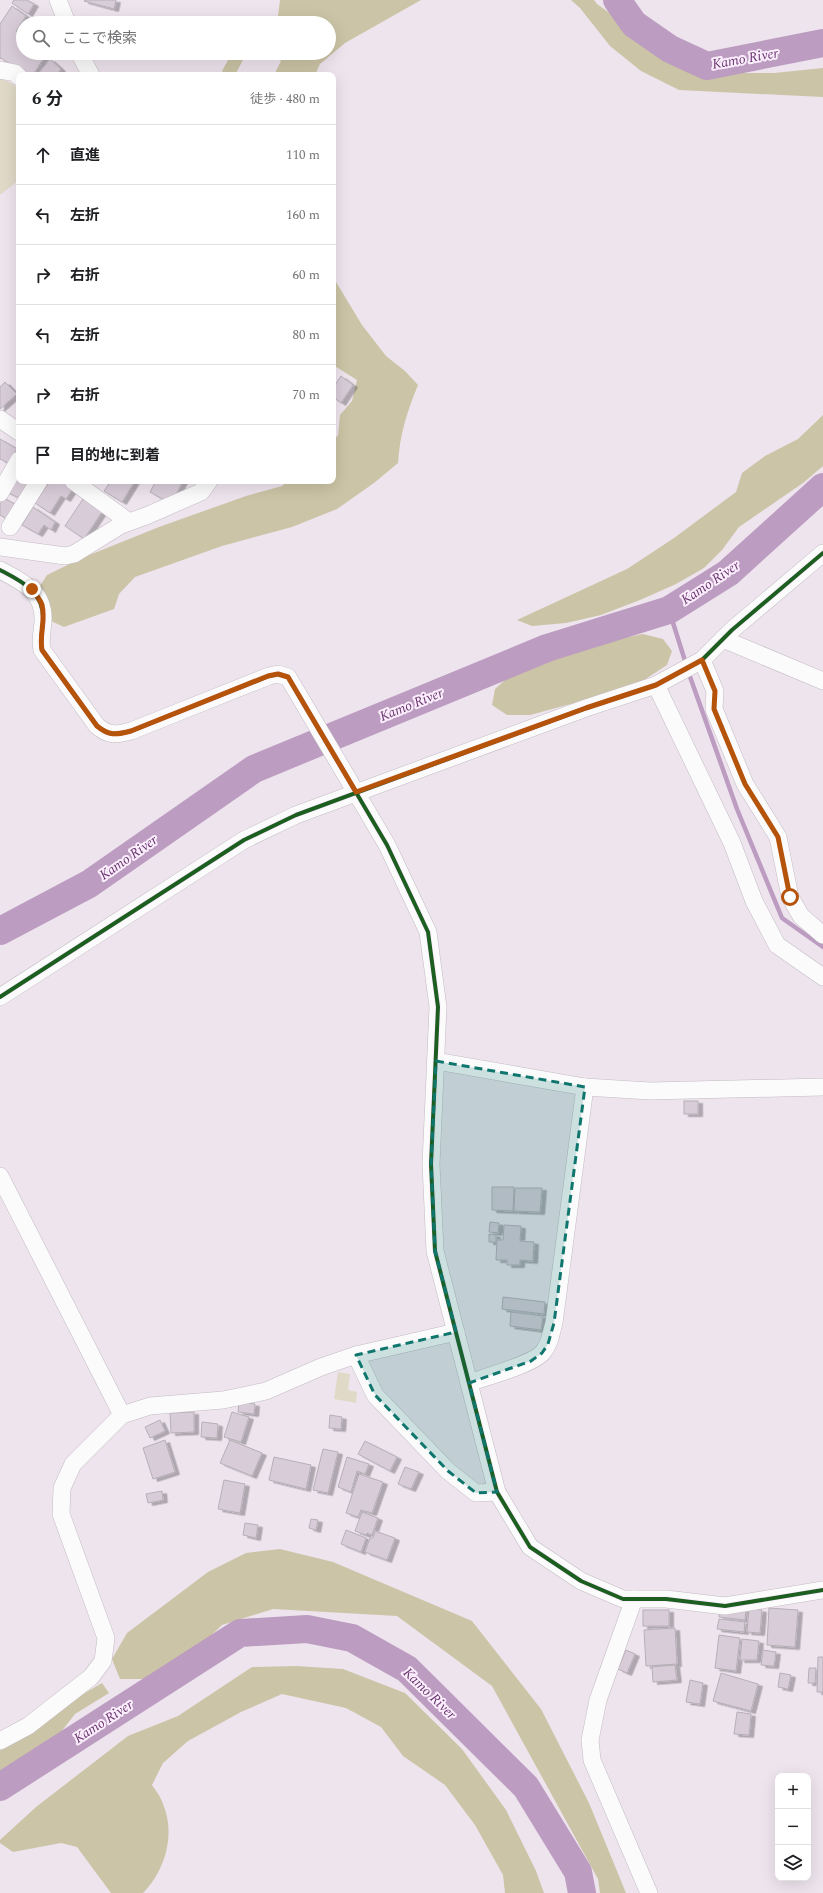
<!DOCTYPE html>
<html lang="ja">
<meta charset="utf-8">
<style>
:root{--surface:#fff;--page:#f2f2f2;--text:#202124;--muted:#757577;--line:#e0e0e0}
body{margin:0;font-family:Spectral,"Noto Sans JP",serif;background:var(--page);color:var(--text)}
.controls{position:absolute;right:12px;bottom:12px;display:grid;overflow:hidden;border-radius:8px;box-shadow:0 4px 16px #0002}
.controls button{width:36px;height:36px;display:grid;place-items:center;padding:0;border:0;border-bottom:1px solid var(--line);background:var(--surface);color:var(--text);font:20px sans-serif}
.stop{position:absolute;width:12px;height:12px;margin:-9px;border:3px solid #b45309;border-radius:50%;background:#fff}
.stop.end{background:#b45309;border-color:#fff;box-shadow:0 1px 4px #0008}
.list{margin:0;padding:0;list-style:none}
h2{display:flex;justify-content:space-between;align-items:center;height:52px;margin:0;padding:0 16px;font-size:17px}
h2 small{font-size:13px;font-weight:400;color:var(--muted)}
.list li{display:grid;grid-template-columns:26px 1fr auto;gap:12px;align-items:center;box-sizing:border-box;height:60px;padding:0 16px;border-top:1px solid var(--line)}
.list b{display:block;font-size:15px;white-space:nowrap}
.list em{font-size:13px;font-style:normal;color:var(--muted)}
.icon{flex:none;width:22px;height:22px;fill:none;stroke:currentColor;stroke-width:2;stroke-linecap:round;stroke-linejoin:round}
.map{position:relative;flex:none;width:823px;height:1893px;overflow:hidden}
.search{position:absolute;background:var(--surface);box-shadow:0 4px 16px #0002;left:16px;top:16px;width:320px;height:44px;display:flex;align-items:center;gap:10px;box-sizing:border-box;padding:0 14px;border-radius:22px;color:var(--muted);font-size:15px}
.panel{position:absolute;background:var(--surface);box-shadow:0 4px 16px #0002;left:16px;top:72px;width:320px;height:412px;border-radius:8px}
.map>svg:first-child{display:block}
.green{fill:#e0d9c8}
.forest{fill:#ccc4a6}
.lines{fill:none;stroke-linecap:round;stroke-linejoin:round}
.stream{stroke:#bc9cc0;stroke-width:4.5}
.river{stroke:#bc9cc0;stroke-width:28}
.building{fill:#d9ccd9;stroke:#b6afb6;filter:url(#shadow)}
.street-casing{stroke:#c2bbc2;stroke-width:18}
.street{stroke:#fcfbfc;stroke-width:17}
.cycleway-casing{stroke:#fceffd;stroke-width:6}
.cycleway{stroke:#1b5e20;stroke-width:4}
.route{stroke:#b45309;stroke-width:5}
.marked{fill:#0f766e;fill-opacity:0.2;stroke:#0f766e;stroke-width:3;stroke-dasharray:8 5;stroke-linejoin:round}
.labels{text-anchor:middle;stroke-width:4;stroke-linejoin:round;paint-order:stroke}
.water-label{font-size:14px;font-style:italic;fill:#6b3571;stroke:#fceffd}
</style>
<div class="map">
<svg width="823" height="1893" viewBox="0 0 823 1893">
<defs>
<filter id="shadow"><feDropShadow dx="4.5" dy="2.5" stdDeviation="0" flood-color="#0004"/></filter>
</defs>
<rect width="100%" height="100%" fill="#eee4ee"/>
<g class="green">
<path d="M0,78L13,84L19,89V180L0,195Z"/>
<path d="M338,1372L350,1374L348,1390L357,1392L356,1403L334,1399Z"/>
</g>
<g class="forest">
<path d="M280,0H421L345,43L320,64L315,75H274L281,61L268,53H329V23H262L278,16Z"/>
<path d="M571,0H594L597,4L629,27L688,64L726,73H774L823,68V97L679,90L641,71L610,46L580,8Z"/>
<path d="M232,53H255L244,58L235,75H226L222,71Z"/>
<path d="M333,277L362,325L386,356L405,371L418,385C407,412 400,433 398,463L374,483L337,509L292,527L222,546L135,577L119,594L114,609L64,627L51,621L38,589L47,575L82,558L159,527L246,496L282,486L287,481H333V438L338,436L340,415L352,401L357,380L333,365Z"/>
<path d="M823,415V466L803,483L739,527L722,550L704,568L676,584L640,600L601,615L566,623L532,626L517,620L627,569L674,538L736,492L742,473L765,456L798,439Z"/>
<path d="M643,634L663,639L672,651L667,665L644,680L622,690L530,715H507L492,705L495,689L514,672L544,659L613,640Z"/>
<path d="M280,1549L333,1562L472,1621L541,1709L589,1803L626,1893H600L598,1879L492,1686L397,1616L273,1609L222,1625L185,1661L149,1679H120L112,1659L127,1633L208,1572L246,1553Z"/>
<path d="M296,1666L343,1669L405,1693L462,1749L506,1810L536,1871L544,1893H505L503,1875L475,1825L445,1785L403,1756L381,1727L346,1708L282,1694L241,1712L188,1741L163,1763L152,1785C156,1791 161,1797 163,1804C176,1834 165,1871 143,1893H111L77,1847L61,1843L13,1852L0,1843V1840L36,1807L128,1736L178,1716L252,1667Z"/>
<path d="M102,1683L109,1693L75,1714L61,1732L42,1751L0,1778V1749L28,1734L78,1697Z"/>
</g>
<g class="lines">
<g class="stream">
<path d="M669,610L686,664"/>
<path d="M688,671L737,809L782,918L823,947"/>
</g>
<g class="river">
<path d="M617,0L634,24L670,49L707,66L823,43"/>
<path d="M0,931L89,884L254,769L547,648L669,610L728,573L823,487"/>
<path d="M0,1787L240,1633L307,1629L352,1638L407,1669L526,1787L578,1872L582,1893"/>
</g>
</g>
<g class="building">
<path d="M14,0H27L34,4L28,14L12,3Z"/>
<path d="M85,0H116L114,9L84,1Z"/>
<path d="M12,6L26,16L16,31L23,36V53H47L33,75H27L1,58L0,59V24Z"/>
<path d="M93,16L105,23H88Z"/>
<path d="M50,59L61,69L56,75H37Z"/>
<path d="M341,376L353,385L341,403L333,397V388Z"/>
<path d="M5,382L17,394L0,409V387Z"/>
<path d="M0,439L17,449L8,463L0,459Z"/>
<path d="M12,474L19,479V481H23L31,486L23,500L3,490Z"/>
<path d="M50,481H65L74,487L66,499L61,496L50,513L35,503Z"/>
<path d="M111,481H135L122,502L104,491Z"/>
<path d="M156,481H183L171,504L150,492Z"/>
<path d="M2,497L18,506L10,521L0,515V501Z"/>
<path d="M83,499L102,512L84,539L65,526Z"/>
<path d="M33,507L55,522L51,530L44,525L38,534L22,525Z"/>
<rect x="684" y="1101" width="14" height="13"/>
<path d="M492,1187H514L513,1211L492,1210Z"/>
<path d="M515,1188H542L540,1212L514,1211Z"/>
<path d="M490,1222L499,1223L498,1233L489,1232Z"/>
<path d="M504,1225L521,1226L520,1241L534,1242L533,1261L520,1260V1265H507V1260H496L497,1240H503Z"/>
<path d="M489,1234L496,1235V1242H489Z"/>
<path d="M503,1297L545,1302L544,1314L502,1309Z"/>
<path d="M511,1312L543,1316L541,1330L510,1326Z"/>
<path d="M239,1402L255,1404L254,1414L238,1412Z"/>
<path d="M194,1412V1432L171,1433L170,1413Z"/>
<path d="M232,1412L249,1417L241,1442L224,1437Z"/>
<path d="M330,1415L342,1417L341,1429L329,1428Z"/>
<path d="M160,1420L165,1431L150,1438L145,1427Z"/>
<path d="M202,1422L218,1424L217,1438L201,1437Z"/>
<path d="M165,1440L175,1472L153,1479L143,1448Z"/>
<path d="M230,1440L262,1453L252,1476L220,1463Z"/>
<path d="M365,1441L397,1457L390,1471L358,1454Z"/>
<path d="M323,1449L338,1452L328,1493L313,1490Z"/>
<path d="M274,1457L311,1465L306,1489L269,1480Z"/>
<path d="M347,1457L369,1464L365,1474L357,1471L351,1492L338,1487Z"/>
<path d="M405,1467L419,1472L411,1489L398,1484Z"/>
<path d="M359,1474L383,1482L372,1513L361,1510L358,1517L346,1513Z"/>
<path d="M224,1480L245,1484L240,1513L218,1509Z"/>
<path d="M162,1491L163,1500L148,1503L146,1494Z"/>
<path d="M362,1512L378,1518L372,1535L367,1533L366,1535L355,1531Z"/>
<path d="M311,1519L318,1520L316,1530L309,1528Z"/>
<path d="M245,1523L258,1525L256,1538L243,1535Z"/>
<path d="M346,1530L366,1538L361,1552L341,1544Z"/>
<path d="M375,1531L395,1538L387,1560L365,1552L370,1538H373Z"/>
<path d="M720,1608L746,1610L745,1620L719,1617Z"/>
<path d="M749,1608L762,1610L760,1633L747,1632Z"/>
<path d="M769,1608L798,1610L795,1647L767,1645Z"/>
<rect x="643" y="1610" width="26" height="16"/>
<path d="M719,1619L745,1622L744,1632L717,1629Z"/>
<path d="M675,1628L677,1664L646,1666L644,1630Z"/>
<path d="M719,1635L740,1638L736,1671L715,1668Z"/>
<path d="M742,1639L759,1641L757,1660H740Z"/>
<path d="M626,1650L635,1654L627,1673L618,1669Z"/>
<path d="M763,1650L776,1652L774,1666L761,1665Z"/>
<path d="M818,1657H823V1692H817Z"/>
<path d="M675,1665L677,1680L653,1682L652,1667Z"/>
<path d="M809,1668H816L815,1683H808Z"/>
<path d="M721,1673L758,1684L751,1711L713,1701Z"/>
<path d="M780,1673L791,1675L788,1689L778,1687Z"/>
<path d="M690,1680L703,1683L700,1704L686,1702Z"/>
<path d="M737,1712L751,1714L749,1735L734,1734Z"/>
</g>
<g class="lines">
<defs>
<g id="street">
<path d="M58,0L67,23"/>
<path d="M79,53L91,75"/>
<path d="M0,70L15,73L19,77"/>
<path d="M0,419L19,432"/>
<path d="M73,481L129,522"/>
<path d="M0,493L19,460"/>
<path d="M10,527L39,481"/>
<path d="M0,547L65,556L74,554L121,525L146,516L201,492L209,481"/>
<path d="M0,570C23,582 45,592 43,622C42,632 40,640 42,650L97,726C109,736 116,735 131,731L269,676L278,674L288,677L387,845L428,932L438,1007L431,1164L435,1251L497,1492L530,1547L581,1581L623,1599H666L725,1606L823,1590"/>
<path d="M723,639L823,681"/>
<path d="M702,660L715,691L714,709L745,784L778,837L790,897L801,916L823,935"/>
<path d="M656,685L732,843L754,901L777,945L823,977"/>
<path d="M0,997L244,840L296,815L586,708L656,685L702,660L732,630L823,553"/>
<path d="M436,1061L585,1087L650,1091L823,1087"/>
<path d="M0,1176L122,1415"/>
<path d="M356,1355L375,1395L448,1471L476,1493L497,1492"/>
<path d="M469,1383C485,1377 534,1364 543,1352C550,1344 551,1333 554,1323L585,1087"/>
<path d="M634,1599L598,1700L590,1740L592,1760L649,1893"/>
<path d="M0,1741L28,1726L91,1677L103,1661L106,1638L61,1514L62,1488L73,1464L122,1415L150,1406L223,1400L266,1391L321,1367L356,1355L456,1332"/>
</g>
</defs>
<use href="#street" class="street-casing"/>
<use href="#street" class="street"/>
<defs>
<g id="cycleway">
<path d="M0,570C23,582 45,592 43,622C42,632 40,640 42,650L97,726C109,736 116,735 131,731L269,676L278,674L288,677L387,845L428,932L438,1007L431,1164L435,1251L497,1492L530,1547L581,1581L623,1599H666L725,1606L823,1590"/>
<path d="M0,997L244,840L296,815L586,708L656,685L702,660L732,630L823,553"/>
</g>
</defs>
<use href="#cycleway" class="cycleway-casing"/>
<use href="#cycleway" class="cycleway"/>
</g>
<g class="lines">
<path class="route" d="M32,589C35,594 41,600 42,605C46,620 39,635 42,650L97,726C109,736 116,735 131,731L268,676L278,674L288,677L356,792L586,708L656,685L702,660L715,691L714,709L745,784L778,837L790,897"/>
</g>
<path class="marked" d="M436,1061L585,1087L554,1323L548,1344L542,1353L531,1361L469,1383L497,1492L476,1493L448,1471L375,1395L356,1355L456,1332L435,1251L431,1164Z"/>
<g class="labels">
<g class="water-label">
<text transform="translate(745 58) rotate(-10)" y="5">Kamo River</text>
<text transform="translate(710 582) rotate(-34)" y="5">Kamo River</text>
<text transform="translate(411 704) rotate(-22)" y="5">Kamo River</text>
<text transform="translate(128 857) rotate(-35)" y="5">Kamo River</text>
<text transform="translate(430 1693) rotate(44)" y="5">Kamo River</text>
<text transform="translate(103 1721) rotate(-33)" y="5">Kamo River</text>
</g>
</g>
</svg>
<div class="controls">
<button>+</button>
<button>−</button>
<button><svg class="icon" aria-label="layers" viewBox="0 0 24 24"><path d="M12 4l9 5-9 5-9-5zM3 14l9 5 9-5"/></svg></button>
</div>
<div class="stop" style="left:790px;top:897px"></div>
<div class="stop end" style="left:32px;top:589px"></div>
<div class="search"><svg class="icon" aria-label="search" viewBox="0 0 24 24"><circle cx="10" cy="10" r="6"/><path d="M15 15l6 6"/></svg>ここで検索</div>
<section class="panel">
<h2>6 分<small>徒歩 · 480 m</small></h2>
<ul class="list">
<li><svg class="icon" aria-label="ahead" viewBox="0 0 24 24"><path d="M12 20V5M6 11l6-6 6 6"/></svg><div><b>直進</b></div><em>110 m</em></li>
<li><svg class="icon" aria-label="left" viewBox="0 0 24 24"><path d="M17 20v-9H6M10 6l-5 5 5 5"/></svg><div><b>左折</b></div><em>160 m</em></li>
<li><svg class="icon" aria-label="right" viewBox="0 0 24 24"><path d="M7 20v-9h11M14 6l5 5-5 5"/></svg><div><b>右折</b></div><em>60 m</em></li>
<li><svg class="icon" aria-label="left" viewBox="0 0 24 24"><path d="M17 20v-9H6M10 6l-5 5 5 5"/></svg><div><b>左折</b></div><em>80 m</em></li>
<li><svg class="icon" aria-label="right" viewBox="0 0 24 24"><path d="M7 20v-9h11M14 6l5 5-5 5"/></svg><div><b>右折</b></div><em>70 m</em></li>
<li><svg class="icon" aria-label="arrive" viewBox="0 0 24 24"><path d="M6 21V4h12l-3 4 3 4H6"/></svg><div><b>目的地に到着</b></div></li>
</ul>
</section>
</div>
